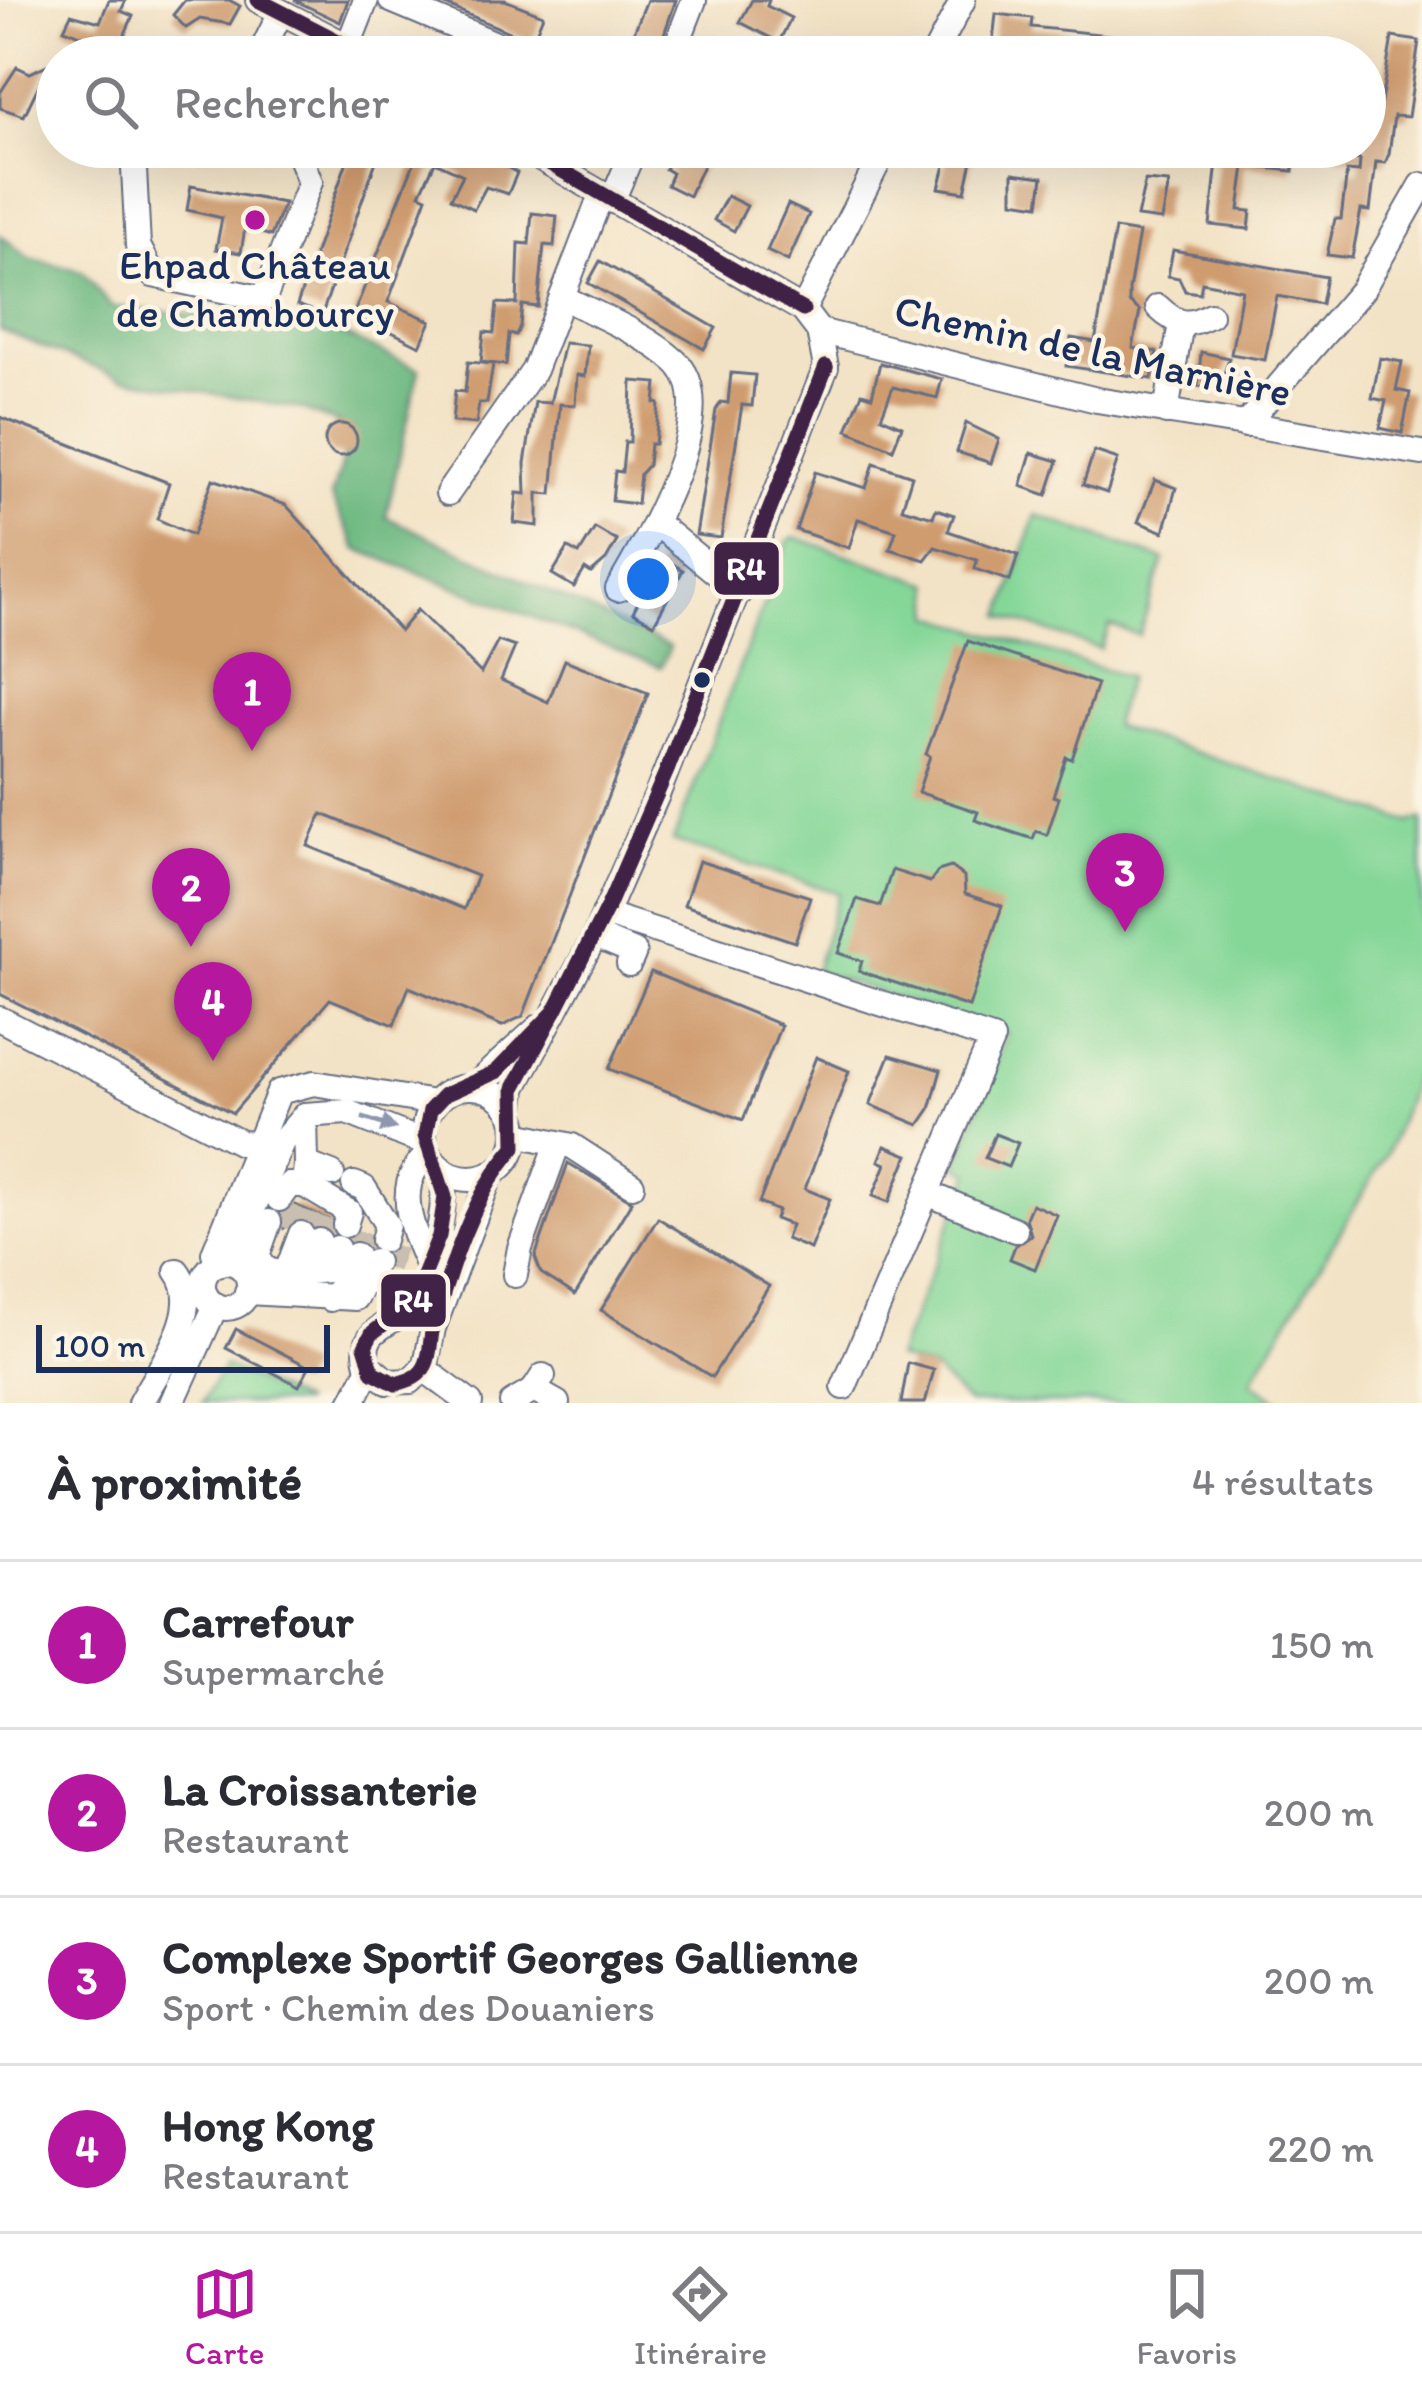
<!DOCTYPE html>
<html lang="fr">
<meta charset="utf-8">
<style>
:root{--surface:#fff;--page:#f2f2f3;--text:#2b2b33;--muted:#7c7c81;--line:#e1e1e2;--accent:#b5179e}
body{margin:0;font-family:Itim,sans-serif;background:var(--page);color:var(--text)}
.scale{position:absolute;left:36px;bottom:30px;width:294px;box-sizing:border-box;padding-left:12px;border:6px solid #1b2f5e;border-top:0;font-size:33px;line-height:42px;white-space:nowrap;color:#1b2f5e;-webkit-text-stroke:9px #fcf5e5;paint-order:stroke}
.you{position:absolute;left:648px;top:579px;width:42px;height:42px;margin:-30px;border:9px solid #fff;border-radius:50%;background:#1a73e8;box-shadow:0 0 0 18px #1a73e833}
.badge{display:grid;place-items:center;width:78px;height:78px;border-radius:50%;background:var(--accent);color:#fff;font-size:39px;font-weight:700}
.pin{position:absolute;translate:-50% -99px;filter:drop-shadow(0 3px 6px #0008)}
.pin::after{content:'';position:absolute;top:63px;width:42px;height:36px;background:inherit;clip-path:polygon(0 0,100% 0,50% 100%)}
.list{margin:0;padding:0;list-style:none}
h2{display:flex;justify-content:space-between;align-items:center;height:156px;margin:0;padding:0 48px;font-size:51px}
h2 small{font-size:39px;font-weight:400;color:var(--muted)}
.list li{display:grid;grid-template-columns:78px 1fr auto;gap:36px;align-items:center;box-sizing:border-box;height:168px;padding:0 48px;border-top:3px solid var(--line)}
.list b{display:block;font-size:45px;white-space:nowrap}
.list p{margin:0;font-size:39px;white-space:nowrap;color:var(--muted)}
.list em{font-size:39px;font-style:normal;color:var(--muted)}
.icon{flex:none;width:66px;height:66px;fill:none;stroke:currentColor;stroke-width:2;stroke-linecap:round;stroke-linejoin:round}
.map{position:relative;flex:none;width:1422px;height:1403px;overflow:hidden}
.search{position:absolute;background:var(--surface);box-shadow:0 12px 48px #0002;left:36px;right:36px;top:36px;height:132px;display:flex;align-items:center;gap:30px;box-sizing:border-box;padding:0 42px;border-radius:66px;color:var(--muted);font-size:45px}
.sheet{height:828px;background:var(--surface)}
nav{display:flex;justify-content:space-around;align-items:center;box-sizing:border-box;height:168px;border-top:3px solid var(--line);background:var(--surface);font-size:33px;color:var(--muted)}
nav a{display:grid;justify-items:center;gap:6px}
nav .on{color:var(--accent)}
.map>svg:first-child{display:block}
.green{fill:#85d798;stroke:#50837b;stroke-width:3}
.forest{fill:#6cb880;stroke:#44746f;stroke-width:3}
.building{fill:#cf9c6f;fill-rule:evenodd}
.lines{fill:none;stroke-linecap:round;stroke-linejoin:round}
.minor-tunnel{stroke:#c8bfb1;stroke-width:24;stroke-dasharray:24 12;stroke-linecap:butt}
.minor-casing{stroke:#676e82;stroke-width:28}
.minor{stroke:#fff;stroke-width:24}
.bus-1-casing{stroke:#fcf5e5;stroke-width:24}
.bus-1{stroke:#402347;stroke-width:15}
.oneway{fill:#8d97ae}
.poi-dot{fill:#b5179e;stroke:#fcf5e5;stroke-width:4.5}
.bus-dot{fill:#1b2f5e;stroke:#fcf5e5;stroke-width:4.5}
.labels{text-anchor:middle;stroke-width:9;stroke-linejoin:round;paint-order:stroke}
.poi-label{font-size:42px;fill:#1b2f5e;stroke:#fcf5e5}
.street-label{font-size:42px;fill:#1b2f5e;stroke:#fcf5e5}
.line-badge{stroke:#fcf5e5;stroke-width:4.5}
.badge-label{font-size:33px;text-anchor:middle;font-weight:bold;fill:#fff}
</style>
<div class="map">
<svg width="1422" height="1403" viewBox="0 0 1422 1403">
<rect width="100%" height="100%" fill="#fcf5e5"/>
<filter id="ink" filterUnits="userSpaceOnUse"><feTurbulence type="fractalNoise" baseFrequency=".00833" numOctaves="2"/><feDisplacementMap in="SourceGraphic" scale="24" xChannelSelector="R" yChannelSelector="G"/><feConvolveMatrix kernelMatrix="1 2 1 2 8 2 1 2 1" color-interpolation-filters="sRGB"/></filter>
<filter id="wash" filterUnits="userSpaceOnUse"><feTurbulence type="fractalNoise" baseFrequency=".004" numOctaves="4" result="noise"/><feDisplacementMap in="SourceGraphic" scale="48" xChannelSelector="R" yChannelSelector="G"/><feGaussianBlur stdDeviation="2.7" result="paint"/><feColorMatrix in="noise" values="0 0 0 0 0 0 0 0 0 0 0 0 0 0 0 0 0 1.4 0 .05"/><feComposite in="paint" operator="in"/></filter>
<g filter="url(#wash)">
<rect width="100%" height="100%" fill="#f3e3c6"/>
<g class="green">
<path d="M1036,515L1164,560L1139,635L1110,625L1100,649L1002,616Z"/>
<path d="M795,537L931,584L933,616L1128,677L1113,726L1409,822L1422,819V1056L1387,1153L1251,1382L1283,1403H968L934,1370L896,1358L971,1173L957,1166L1007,1034L815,971L839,893L673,841L788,541Z"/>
<path d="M224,1366L304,1403H202Z"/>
</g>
<path class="forest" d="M0,235L29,258L82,271L111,307L325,327L419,369L386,517L670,647L661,667L357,549L331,497L353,429L301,409L121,378L0,330Z"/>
<g id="blocks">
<g class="building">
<path d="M109,0H126L121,11L133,16L118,49L64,29L71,14L100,22Z"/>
<path d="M185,0H229L240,6L230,24L200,19L186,28L173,15Z"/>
<path d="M294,0H348L340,22Z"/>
<path d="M434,0H505L543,15L532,42Z"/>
<path d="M647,0H676L656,57H624Z"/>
<path d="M752,0H769L767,6L791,18L779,42L740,22Z"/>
<path d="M996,14L1032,18L1031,27L1226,47V57H1048L1040,55L1041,47L993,41Z"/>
<path d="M1392,37L1419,41L1408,117L1394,116L1389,154L1385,163L1376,162L1370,211L1361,210L1352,258L1327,255L1335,219H1341L1347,171L1359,172L1360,160L1335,157L1336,147H1365L1367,124L1377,125Z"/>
<path d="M49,64L24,116L0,108V93L17,67L30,73Z"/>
<path d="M361,147H381L322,314L297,305L348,158L355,161Z"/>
<path d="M406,147H472L517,173L508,194L486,187L474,209L451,198L463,175L435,162L420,194L427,197L388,302L431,321L420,346L354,313L418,153Z"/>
<path d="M676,147L706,159L689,196L667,185L672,173L665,169Z"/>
<path d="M950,147H975L965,192L939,188Z"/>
<path d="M1209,147H1296L1293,171L1245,166L1239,210L1251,211L1249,229L1210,225L1217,162L1208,161Z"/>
<path d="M1013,173L1043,177L1039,205L1013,201Z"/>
<path d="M1145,181L1169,183L1162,220L1137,217Z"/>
<path d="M191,186L284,203L271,236L245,228L241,253L216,249L222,218L187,210Z"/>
<path d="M727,196L747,206L734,231L714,220Z"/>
<path d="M788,204L809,214L788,261L767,251Z"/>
<path d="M532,213L557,216L554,246L544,245L538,307L522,305L520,326L516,335L509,334L506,365L481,362L484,332L494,333L497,303L517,304L519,243L529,244Z"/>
<path d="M1115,229L1139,233L1129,290V302L1140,311L1133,348L1157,352L1152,379L1066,366L1071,338L1095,342Z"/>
<path d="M1173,250L1326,277L1321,304L1277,296L1265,360L1231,354L1242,290L1202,282L1200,293L1185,291L1179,278L1168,276Z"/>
<path d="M600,261L716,328L704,349L588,283Z"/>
<path d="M564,343L588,345L585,376L577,375L575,405L560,404L552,494L538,493V526L514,523L517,493L526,494L525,463L535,402L550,403Z"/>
<path d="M1201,352L1229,358L1219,390L1198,386Z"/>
<path d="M1380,358L1402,362L1396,390L1410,393L1402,433L1380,428L1386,401L1372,398Z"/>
<path d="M468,362L493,364L487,403H479L476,424L452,422L455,391L465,392Z"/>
<path d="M880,363L942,379L937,398L893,387L881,417L902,426L893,449L847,430L862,393L872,396Z"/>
<path d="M731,373L755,375L752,406L742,405L721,538L696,535L716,410L721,402L728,403Z"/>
<path d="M632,381L657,383L655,403L659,404L655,444H650L648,465L640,474L637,504L612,501L615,471L622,472L625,442H630Z"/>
<path d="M0,417L169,483L157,519L193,535L213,479L286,505L400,631L417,610L481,673L498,641L515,647L501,680L548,702L565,660L648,693L523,1016L502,1026L409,987L394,1025L330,999L233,1113L0,994ZM322,814L477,876L464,909L308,846Z"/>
<path d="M966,423L999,439L991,463L957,452Z"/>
<circle cx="341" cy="440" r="16"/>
<path d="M1094,451L1118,459L1107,493L1083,485Z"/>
<path d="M1031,453L1058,461L1047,495L1021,486Z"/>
<path d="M874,463L912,476L902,508L933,517L936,509L954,515L948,531L1018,555L1010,581L975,569L977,560L935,547L925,560L890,549L896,531L858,519L849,548L796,530L815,472L866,488Z"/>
<path d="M1155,480L1176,488L1164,532L1138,522Z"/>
<path d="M595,528L617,541L606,560L591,573L585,569L574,587L552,574L568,548L579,554Z"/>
<path d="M661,557L683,570L654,624L633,612Z"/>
<path d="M968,641L1097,684L1072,759L1066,757L1053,796L1059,798L1047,835L1036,831L1033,839L975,820L978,812L918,792L930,756L926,754Z"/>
<path d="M699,861L810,897L795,942L684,905Z"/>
<path d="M951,867L964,877L965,894L1002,906L969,1007L859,971L862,961L838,953L857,899L880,906L892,870L930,882L938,871Z"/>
<path d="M651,972L781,1025L743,1120L609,1069Z"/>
<path d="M890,1055L941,1070L930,1109L919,1125L870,1105Z"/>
<path d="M816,1057L849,1071L805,1189L830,1199L810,1249L786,1239L791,1225L775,1219L778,1211L759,1203Z"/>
<path d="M995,1134L1018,1143L1008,1167L985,1158Z"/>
<path d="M885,1146L908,1155L889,1202L873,1196L886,1164L879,1161Z"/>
<path d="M568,1163L632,1201L575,1295L541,1273L535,1257Z"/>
<path d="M1032,1204L1057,1215L1035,1269L1010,1259L1015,1246L1031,1235L1026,1218Z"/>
<path d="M295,1205L329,1220V1228L299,1218L284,1228L283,1215Z"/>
<path d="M658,1218L769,1286L712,1377L601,1310Z"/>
<path d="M236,1329L309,1367L299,1386L226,1348Z"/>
<path d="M908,1363L934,1370L925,1403H901Z"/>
</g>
</g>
</g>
<g filter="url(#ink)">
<use href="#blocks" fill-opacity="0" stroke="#676e82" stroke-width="3"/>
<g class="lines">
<g class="minor-tunnel">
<path d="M283,1227L292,1204"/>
<path d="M301,1234L309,1211"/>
<path d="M319,1241L328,1218"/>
<path d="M356,1255L364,1232"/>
<path d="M386,1267L395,1244"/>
</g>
<defs>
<g id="minor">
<path d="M258,0L369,57"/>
<path d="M391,0L522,55"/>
<path d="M348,46L366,0"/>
<path d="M259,57L281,12"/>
<path d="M672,57L694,0"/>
<path d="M933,57L963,0"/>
<path d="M133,150L138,246L153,275L264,299L310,182L296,147"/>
<path d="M612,201L635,147"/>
<path d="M562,297C597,315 646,334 675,361C726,407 646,542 618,589"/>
<path d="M1158,307C1177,325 1188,327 1210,315"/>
<path d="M803,310L886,147"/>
<path d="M819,331L1097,400L1422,453"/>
<path d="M1166,412L1181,323"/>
<path d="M1245,425L1362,290L1422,185"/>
<path d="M448,493L534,370L601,195"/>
<path d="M657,524L740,592"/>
<path d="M604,914L992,1039L844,1387"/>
<path d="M595,936L634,952L629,964"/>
<path d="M0,1019L241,1143L257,1144"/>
<path d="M474,1086L539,1027"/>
<circle cx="470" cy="1133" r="46"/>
<path d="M512,1110L514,1088L595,936L657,795L826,367L819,331L803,310L521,147"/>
<path d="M305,1115L306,1164L332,1174"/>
<path d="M517,1134L572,1146L632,1185"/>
<path d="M306,1164L304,1185L349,1212L345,1225"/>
<path d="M444,1171C445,1213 436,1264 413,1301C396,1328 357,1324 368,1365L388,1382L411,1381L426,1365L433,1328L491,1174"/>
<path d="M354,1184L364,1188L387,1225L383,1240"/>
<path d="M927,1193L1015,1230"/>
<path d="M279,1199L289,1185H304"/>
<path d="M230,1262L282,1142L305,1115L347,1112L425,1143"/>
<circle cx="226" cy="1285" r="23"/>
<path d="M218,1264L214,1253L279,1092L314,1083L434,1103"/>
<path d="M427,1264C411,1228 392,1182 429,1154"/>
<path d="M266,1270L257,1256L269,1222"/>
<path d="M308,1272L319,1241"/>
<path d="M286,1274L328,1270L337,1248"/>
<path d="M515,1275L520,1248L558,1143"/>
<path d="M249,1284L266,1270L286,1274L301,1234"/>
<path d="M247,1292L355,1298L375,1262"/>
<path d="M330,1299L346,1281L356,1255"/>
<path d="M424,1369L470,1403"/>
<path d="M534,1390L557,1403"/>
<path d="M140,1403C159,1367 206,1309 177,1271"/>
<path d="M172,1403L216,1305"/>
<path d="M352,1403L370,1368"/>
<path d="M512,1403L534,1390L543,1376"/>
</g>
</defs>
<use href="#minor" class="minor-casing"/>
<use href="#minor" class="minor"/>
<defs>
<g id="bus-1">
<path d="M258,0L369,57"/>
<path d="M521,147L803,310"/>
<path d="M667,770L826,367"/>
<path d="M667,770L826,367"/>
<path d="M609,904L667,770"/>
<path d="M609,904L667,770"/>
<path d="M555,1011L514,1088L515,1147C473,1194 451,1266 433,1327C430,1338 431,1353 426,1364C420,1378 409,1380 396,1384L373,1372L365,1346L372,1333L412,1303L439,1236L445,1197L425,1136L430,1110L444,1095L496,1072Z"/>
<path d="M555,1011L609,904"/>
<path d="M555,1011L609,904"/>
</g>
</defs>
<use href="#bus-1" class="bus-1-casing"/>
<use href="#bus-1" class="bus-1"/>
</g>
<defs><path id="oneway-solid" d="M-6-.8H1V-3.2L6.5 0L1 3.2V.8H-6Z" transform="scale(3)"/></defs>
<use class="oneway" href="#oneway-solid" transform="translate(379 1123) rotate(18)"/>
</g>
<circle class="poi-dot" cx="255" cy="220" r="12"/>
<circle class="bus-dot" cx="702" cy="680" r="10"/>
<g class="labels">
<g class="poi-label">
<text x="255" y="279">Ehpad Château<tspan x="255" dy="48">de Chambourcy</tspan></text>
</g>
<g class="street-label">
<text transform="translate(1093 350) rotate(12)" y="15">Chemin de la Marnière</text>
</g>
</g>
<g class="line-badge">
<rect x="712" y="540" width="69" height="57" rx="12" fill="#402347"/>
<rect x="379" y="1272" width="69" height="57" rx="12" fill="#402347"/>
</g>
<g class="badge-label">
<text x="746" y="580">R4</text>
<text x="413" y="1312">R4</text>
</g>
</svg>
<div class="scale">100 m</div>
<div class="you"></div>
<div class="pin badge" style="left:252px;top:751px">1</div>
<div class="pin badge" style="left:191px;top:947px">2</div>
<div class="pin badge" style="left:1125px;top:932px">3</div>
<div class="pin badge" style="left:213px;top:1061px">4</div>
<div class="search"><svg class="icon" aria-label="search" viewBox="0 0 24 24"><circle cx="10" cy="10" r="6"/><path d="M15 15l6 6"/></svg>Rechercher</div>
</div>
<section class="sheet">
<h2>À proximité<small>4 résultats</small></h2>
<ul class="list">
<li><span class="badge">1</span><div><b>Carrefour</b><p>Supermarché</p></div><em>150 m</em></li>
<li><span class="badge">2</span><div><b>La Croissanterie</b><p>Restaurant</p></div><em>200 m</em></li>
<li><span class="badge">3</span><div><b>Complexe Sportif Georges Gallienne</b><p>Sport · Chemin des Douaniers</p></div><em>200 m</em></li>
<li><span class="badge">4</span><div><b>Hong Kong</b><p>Restaurant</p></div><em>220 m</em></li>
</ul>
</section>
<nav>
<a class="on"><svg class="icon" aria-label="map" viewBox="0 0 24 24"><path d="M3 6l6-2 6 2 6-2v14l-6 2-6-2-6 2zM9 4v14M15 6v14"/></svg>Carte</a>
<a><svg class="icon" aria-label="directions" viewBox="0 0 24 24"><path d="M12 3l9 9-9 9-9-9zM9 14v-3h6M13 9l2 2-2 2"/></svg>Itinéraire</a>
<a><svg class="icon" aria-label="saved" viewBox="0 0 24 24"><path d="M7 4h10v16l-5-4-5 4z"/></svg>Favoris</a>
</nav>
